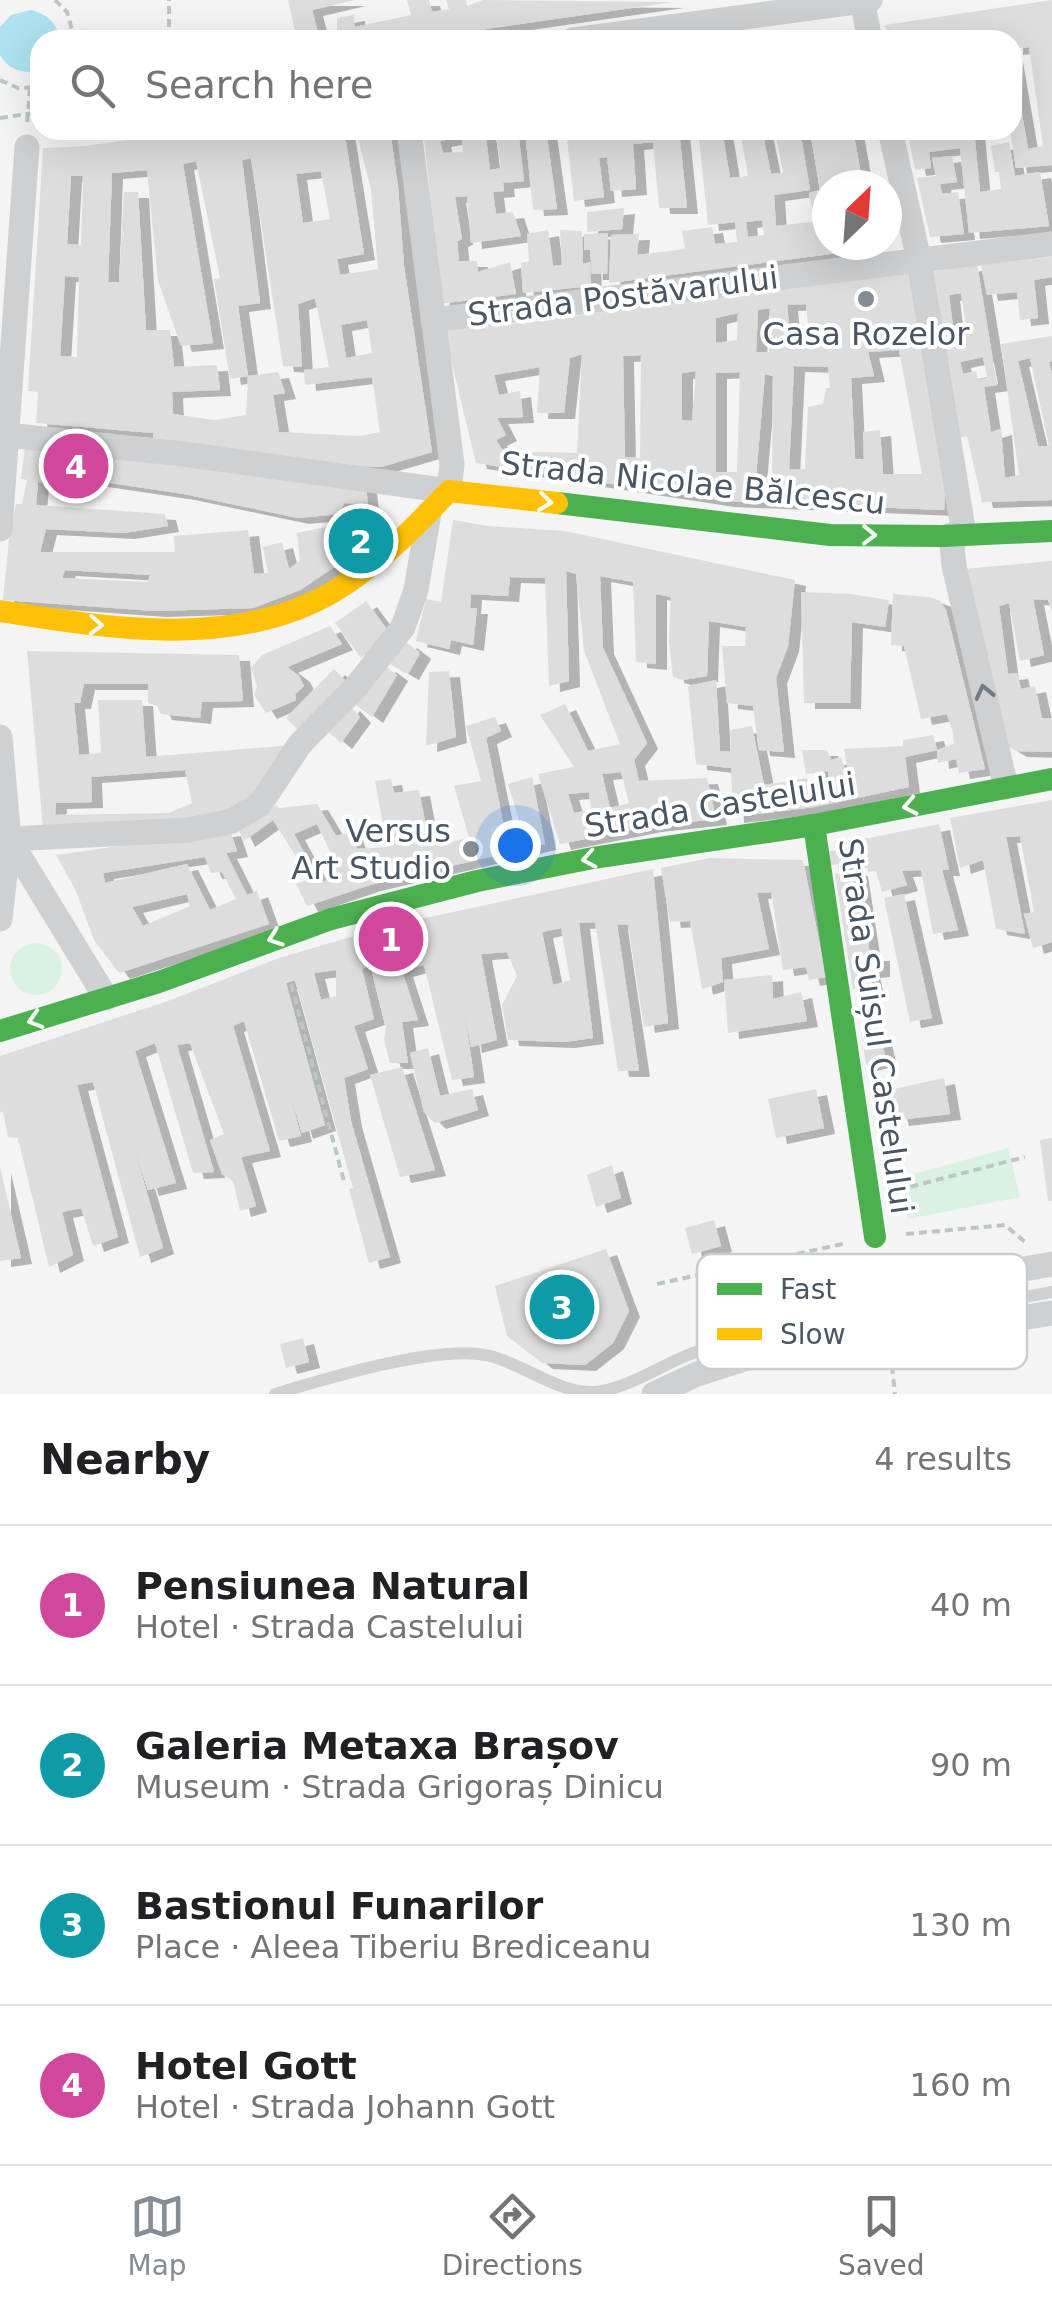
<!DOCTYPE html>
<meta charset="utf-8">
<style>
:root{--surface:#fff;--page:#f2f2f2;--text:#202124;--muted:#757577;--line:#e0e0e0;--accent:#868d94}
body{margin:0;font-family:"DejaVu Sans",sans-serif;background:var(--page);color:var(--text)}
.compass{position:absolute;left:812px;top:170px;width:90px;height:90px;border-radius:50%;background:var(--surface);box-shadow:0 10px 40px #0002;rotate:25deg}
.you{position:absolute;left:515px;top:845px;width:35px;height:35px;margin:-25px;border:8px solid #fff;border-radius:50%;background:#1a73e8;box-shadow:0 0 0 15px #1a73e833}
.badge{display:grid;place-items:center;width:65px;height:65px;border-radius:50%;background:var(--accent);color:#fff;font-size:32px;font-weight:700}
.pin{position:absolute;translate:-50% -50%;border:5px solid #fff;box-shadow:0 2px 10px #0006}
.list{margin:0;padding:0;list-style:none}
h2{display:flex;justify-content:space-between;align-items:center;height:130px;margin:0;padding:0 40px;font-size:42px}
h2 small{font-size:32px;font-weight:400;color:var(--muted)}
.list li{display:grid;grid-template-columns:65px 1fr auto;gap:30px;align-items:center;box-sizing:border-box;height:160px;padding:0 40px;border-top:2px solid var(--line)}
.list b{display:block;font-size:38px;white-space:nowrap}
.list p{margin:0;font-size:32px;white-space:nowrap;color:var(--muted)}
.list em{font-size:32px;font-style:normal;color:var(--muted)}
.icon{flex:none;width:55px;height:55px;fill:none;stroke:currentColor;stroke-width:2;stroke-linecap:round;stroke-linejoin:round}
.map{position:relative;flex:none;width:1052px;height:1394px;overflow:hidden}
.search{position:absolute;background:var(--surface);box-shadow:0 10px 40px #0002;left:30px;right:30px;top:30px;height:110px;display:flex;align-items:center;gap:25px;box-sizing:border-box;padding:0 35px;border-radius:30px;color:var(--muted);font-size:38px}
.sheet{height:770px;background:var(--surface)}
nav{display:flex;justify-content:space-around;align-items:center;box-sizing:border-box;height:140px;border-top:2px solid var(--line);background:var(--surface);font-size:28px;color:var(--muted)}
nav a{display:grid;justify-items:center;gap:5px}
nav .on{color:var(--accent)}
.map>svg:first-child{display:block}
.green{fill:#d9f2e3}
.water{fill:#aee2f0}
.building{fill:#ddddde;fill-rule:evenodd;filter:url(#shadow)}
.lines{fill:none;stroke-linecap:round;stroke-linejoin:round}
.path{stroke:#bcc7c4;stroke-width:4;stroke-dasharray:8 5;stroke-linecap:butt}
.lane{stroke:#ced0d2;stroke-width:12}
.street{stroke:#ced0d2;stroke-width:25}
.fast{stroke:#4caf50;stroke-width:22}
.slow{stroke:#ffc107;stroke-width:22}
.oneway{stroke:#f6fbf6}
.oneway2{stroke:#727b83}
.poi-dot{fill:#868d94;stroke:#fff;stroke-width:4}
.labels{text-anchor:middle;stroke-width:8;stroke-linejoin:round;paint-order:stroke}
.street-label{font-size:32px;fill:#4a5661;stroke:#fff}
.poi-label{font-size:32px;fill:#4a5661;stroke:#fff}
.key{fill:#fff;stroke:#c9ccd0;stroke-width:2.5}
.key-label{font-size:28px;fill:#4a5661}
</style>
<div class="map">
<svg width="1052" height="1394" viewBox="0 0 1052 1394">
<defs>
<filter id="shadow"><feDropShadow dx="11" dy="6" stdDeviation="0" flood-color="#0004"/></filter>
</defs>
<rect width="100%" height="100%" fill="#f4f4f4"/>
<g class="green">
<circle cx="36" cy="969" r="26"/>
<path d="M1008,1148L1020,1197L908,1219L899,1178Z"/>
</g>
<path class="water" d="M31,10C47,14 58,23 59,40H40V70C23,75 9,70 0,55V27L11,15Z"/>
<g class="building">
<path d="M288,0H355L312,10L318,33L337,30V18L354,15L355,27L411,15L407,0H429L432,12L449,9L446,0H466L467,6L483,0L673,2L410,40H297Z"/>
<path d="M1052,0V165L1016,168L1010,130L1012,56L1028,149L1043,146L1029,47L1012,49V40H888L885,25Z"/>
<path d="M195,130H344L364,254L337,259L340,275L378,269L371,190L356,130H390L398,187L404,266L432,452L381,467L334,465L154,442L153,433L36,423L38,392L28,391L43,148L86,146ZM251,158L283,366L302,367L298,304L315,298L329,367L304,370L305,385L372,377L380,432L361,436L279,432L273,395L285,393L278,372L248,376L246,415L214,420L173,414L172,392L220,390L217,365L174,367L170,330H146L138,192H124L119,282H108L112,173L147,170L158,281L181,346L213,343L183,164L196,161L220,278L214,279L230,379L248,376L238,306L260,303L242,160ZM321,171L330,219L303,223L296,174ZM71,176H83L81,245L67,244ZM65,276L79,277L77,357L60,356ZM367,320L372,353L346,358L341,325Z"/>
<path d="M423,130H485L490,170L501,168L495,130H518L524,181L503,183L504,191L493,192L496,214L513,212L521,236L471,243L467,196L455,197L462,239L457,241L459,261H477L478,272L510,262L516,294L439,304L436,246ZM462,137L463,152L443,153L440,141Z"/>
<path d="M525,130H546L557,209L533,210Z"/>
<path d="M566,130H679L687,208H659L653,142L633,144L636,189L611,191L607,157L599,158L604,197L574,201Z"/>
<path d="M698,130H722L730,178L748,176L740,130H762L771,174L783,173L775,130H800L810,190L774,195L776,226L827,220V245H851L853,251L609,283L611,235L639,234L637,255L685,249L682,231L712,227L715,244L737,242L735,222L708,225ZM762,220L764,235L748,237L746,222Z"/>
<path d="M810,130H853L863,185H827V211L813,213L809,193L820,190Z"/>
<path d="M907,130H936L937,134L974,130L980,192L1001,189L999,172H995L991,146L1009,142L1015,176L1040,172L1049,226L969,233L960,148L929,152L931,168L915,170Z"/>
<path d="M952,156L957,182L940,184L942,194L958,192L964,234L930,237L917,178L936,176L932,158Z"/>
<path d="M624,208L622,229L587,232V212Z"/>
<path d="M548,230L553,266L562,265L560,230L582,231L583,264L590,262L591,286L523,293L521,263L529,261L527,234Z"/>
<path d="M608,233L607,274H592L590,250H584V234Z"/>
<path d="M1052,257V277L1034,280L1038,318L1020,320L1017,292L987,295L981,265Z"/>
<path d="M977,264L997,385L984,387L991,432L1001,429L1005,478L1019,475L1001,344L1052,336V361L1049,362L1052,374V500L982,502L967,436L959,438L931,272ZM961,293L966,325L953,327L949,295ZM983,357L987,378L978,380L976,371L963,374L960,362ZM1030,358L1049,446H1038L1018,361Z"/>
<path d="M909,268L946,483L944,510L723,501L476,463L444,331L547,320ZM806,304L809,335H790L787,305ZM770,308L769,352H756L758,310ZM738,313L737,340L716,343V318ZM899,350L922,474H883L880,430L863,432L864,459H855L851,378L874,376L868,352ZM582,354L577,453L503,451L496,440L506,435L497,418L523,417L520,391L499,395L494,375L540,367L537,413H564L570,358ZM641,355L640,458L625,457L623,356ZM794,366L828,367L830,388H826L823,404L808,407L805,469L789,470ZM696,371L692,421L682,420V373ZM740,372L737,472H716V373ZM765,374L773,376L772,478L756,476Z"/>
<path d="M25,447L366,487L368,505L344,503L340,514L298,518L184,494L57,475L49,483L38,482L36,505L165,514L168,526L124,533L46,529L40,552H175L174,536L248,530L254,574L268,573L263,547L282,542L289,569L300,561L297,533L363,519L364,547L300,590L253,608L155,611L3,600L9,539L16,504H22L27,480L21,479ZM65,570L150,575L148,582L62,578Z"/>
<path d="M453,520L488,526L565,531L795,580L788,646L776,678L784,752L759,750L753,706L727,703L722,646H745L746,627L709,621L707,676L683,680L673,677L669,641L671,597L656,594V664L636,662L633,582L600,576L603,648L647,743L634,760L639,781L707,778L716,819L651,826L560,844L538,774L574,767L540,715L565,704L588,751L620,744L584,651L576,574L566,571L569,681L549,686L545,578L510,577L508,596L471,594L470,608H477L473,645L451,640L449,649L416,641L426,599L441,602ZM621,772L629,803L610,808L602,774ZM589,792L591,810L574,813L568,794Z"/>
<path d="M1052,561V612L1048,600L1033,599L1044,655L1020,661L1009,603L999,606L1008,674L1017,673L1021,689L1035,686L1042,718H1052V752L1016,751L1004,744L964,569Z"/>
<path d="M801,592L851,594L889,600L885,627L852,622L850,703H804Z"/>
<path d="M893,594L930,597L940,601L946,610L985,769L959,773L956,759L938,763L937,750L954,744L953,733L947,714L921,719L904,646L891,645Z"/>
<path d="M366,601L389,632L361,658L335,623Z"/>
<path d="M330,626L342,644L287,667L299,676L304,686L295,694L296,700L266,713L254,695L257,686L251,668L262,655Z"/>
<path d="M406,642L420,653L408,674L388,663Z"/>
<path d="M27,651L239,655L243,701L202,702L200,718L161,714L157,706L148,703V684H84L80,703H74L79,755L101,753L98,700H142L146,757L293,745L251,801L183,824L43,828ZM185,770L192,803L169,813L55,815L56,803L92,802L91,777Z"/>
<path d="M385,666L397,675L372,717L352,702Z"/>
<path d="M334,669L348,683L300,732L286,718Z"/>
<path d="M449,671L456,737L426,746L429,672Z"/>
<path d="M716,680L720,751L731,752L730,730L752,726L764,785L807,778L810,787L829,784L828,771L806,774L802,750H827L831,760L841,757L853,796L844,749L903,746V740L933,735L937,750L905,757L909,787L814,807L733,817L731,768L696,764L688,686Z"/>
<path d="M349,705L360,717L341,743L327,731Z"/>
<path d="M495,717L501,731L486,738L504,827L521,826L508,784L532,777L545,844L370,885L307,906L296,884L310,879L273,820L244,841L237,826L277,805L279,808L317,804L336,836L351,832L357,849L387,847L375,781L391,779L394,793L419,790L429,842L445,839L446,844L469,837L454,786L481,781L466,726ZM317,824L336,864L328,868L329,880L320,882L294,834Z"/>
<path d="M1052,800V942L1033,948L1024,914L1034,912L1020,836L1006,837L1025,934L996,929L983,860L960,868L950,818Z"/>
<path d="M939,824L949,870H942L958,930L933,934L921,870L902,871L907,885L882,892L876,871L868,872L863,839Z"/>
<path d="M230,830L237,851L226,853L247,895L257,891L269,924L119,973L94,940L76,891L56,855ZM205,857L211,873L222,872L236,899L210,910L187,864L105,883L103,873ZM187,894L190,906L143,926L132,907Z"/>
<path d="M854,847L856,861L828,866L826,852Z"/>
<path d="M710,858L803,860L826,977L809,980L806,967L783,970L771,892L757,893L769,949L721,958L723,982L702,989L690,921L670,922L661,868Z"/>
<path d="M653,869L668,1023L644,1027L628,925L617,924L639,1071H618L595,922L579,923L593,1038L564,1042L508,1040L502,1005L517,976L507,952L481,954L497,1040L471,1047L464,1010L474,1077L452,1080L424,965L402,971L418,1020L402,1022L408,1063H390L384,1040L386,1028L370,964L362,969L374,1019L354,1026L368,1069L344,1078L351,1121L390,1257L369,1263L349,1189L353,1188L295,980L286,983L325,1125L302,1133L289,1090L301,1136L279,1141L244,1021L233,1026L270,1151L241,1157L256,1206L240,1211L233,1181L222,1174L210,1140L224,1134L190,1043L177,1045L214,1172L193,1173L155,1043L135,1051L176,1183L148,1190L134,1148L163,1248L140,1257L93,1082L77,1085L118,1237L93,1246L81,1208L62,1212L73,1255L49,1267L18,1138L8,1137L3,1111L0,1113V1056L165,1002L279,958L388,926ZM561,928L570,980L553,985L542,932ZM336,970V996L321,1000L314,973Z"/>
<path d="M857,870L870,955H879V971L869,972L872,984L853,989L835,874Z"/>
<path d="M904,894L932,1018L910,1022L884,898Z"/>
<path d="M772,975L773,999L801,992L807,1021L728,1033L724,980Z"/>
<path d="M880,1034L886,1060L866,1065L862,1037Z"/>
<path d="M428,1048L440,1096L472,1089L478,1110L435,1123L424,1112L410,1053Z"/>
<path d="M402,1067L435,1170L400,1177L370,1075Z"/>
<path d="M944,1078L950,1114L898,1120L890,1090Z"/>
<path d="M816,1089L824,1128L776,1138L768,1099Z"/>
<path d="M1052,1138V1201H1048L1040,1140Z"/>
<path d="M612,1165L621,1198L596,1207L587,1175Z"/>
<path d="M0,1167L21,1258L0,1261Z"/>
<path d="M714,1220L721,1246L692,1254L685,1228Z"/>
<path d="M606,1249L629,1311L613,1343L585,1365L542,1363L507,1336L495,1286Z"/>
<path d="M303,1338L309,1362L286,1368L280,1344Z"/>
</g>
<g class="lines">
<g class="path">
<path d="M55,0L67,12L75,40"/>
<path d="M169,40V0"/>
<path d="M0,80L18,88L40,87"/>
<path d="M0,118L40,112"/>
<path d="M27,122L30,89"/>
<path d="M291,984L345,1185"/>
<path d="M898,1190L1025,1157"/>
<path d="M906,1234L1005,1225L1025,1242"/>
<path d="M657,1284L847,1243"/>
<path d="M892,1366L895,1394"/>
</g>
<g class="lane">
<path d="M912,1298H1020L1052,1292"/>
<path d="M275,1394C325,1379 441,1343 490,1356C525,1365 559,1394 596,1392C628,1388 658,1367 688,1355C744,1332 794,1315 853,1301"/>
</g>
<g class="street">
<path d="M862,0L870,40"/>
<path d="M573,40L870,0"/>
<path d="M890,130L919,260L964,534"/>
<path d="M433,320L1052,244"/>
<path d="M7,435L183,454L449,491L452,464L409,130"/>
<path d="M0,529L27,147"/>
<path d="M951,535L954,566L1006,787"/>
<path d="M0,737L9,839L0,919"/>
<path d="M9,839L189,830L232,821L260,804L300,744L356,687L403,627L416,590L429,513"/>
<path d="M9,839L106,998"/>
<path d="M799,1343L888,1340L1052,1313"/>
<path d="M654,1394L697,1374L794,1343L882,1294L1052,1264"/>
</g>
<g class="fast">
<path d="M557,503L830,535L942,536L1052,531"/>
<path d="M814,825L875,1237"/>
<path d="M0,1031L159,982L331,919L477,881L593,858L814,825L1052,779"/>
</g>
<path class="slow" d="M0,611C107,628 234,650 333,592C377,566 414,528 449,491L557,503"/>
</g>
<defs><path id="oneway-chevron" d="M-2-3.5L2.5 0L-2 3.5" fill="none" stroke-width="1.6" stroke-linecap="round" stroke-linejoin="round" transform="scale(2.5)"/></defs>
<g class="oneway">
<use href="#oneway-chevron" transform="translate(545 502) rotate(7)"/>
<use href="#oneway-chevron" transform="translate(869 535) rotate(1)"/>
<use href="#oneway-chevron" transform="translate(96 625) rotate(2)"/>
<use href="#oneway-chevron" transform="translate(910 806) rotate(169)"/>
<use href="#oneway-chevron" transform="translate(589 859) rotate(170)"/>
<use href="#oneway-chevron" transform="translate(275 938) rotate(160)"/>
<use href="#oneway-chevron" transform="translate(35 1020) rotate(163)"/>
</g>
<use class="oneway2" href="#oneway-chevron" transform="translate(984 692) rotate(-103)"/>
<g class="poi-dot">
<circle cx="866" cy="299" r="10"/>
<circle cx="471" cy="849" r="10"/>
</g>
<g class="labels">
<g class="street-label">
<text transform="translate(623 296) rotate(-7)" y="11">Strada Postăvarului</text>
<text transform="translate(693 483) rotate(6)" y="11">Strada Nicolae Bălcescu</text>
<text transform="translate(720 805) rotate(-9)" y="11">Strada Castelului</text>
<text transform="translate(876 1026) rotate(82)" y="11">Strada Suișul Castelului</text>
</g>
<g class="poi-label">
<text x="866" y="345">Casa Rozelor</text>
<text x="451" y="842" text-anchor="end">Versus<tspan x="451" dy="37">Art Studio</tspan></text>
</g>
</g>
<rect x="697" y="1254" width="330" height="115" rx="15" class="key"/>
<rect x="717" y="1283" width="45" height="12" fill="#4caf50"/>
<rect x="717" y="1328" width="45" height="12" fill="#ffc107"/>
<g class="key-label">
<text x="780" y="1299">Fast</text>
<text x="780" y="1344">Slow</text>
</g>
</svg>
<svg class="compass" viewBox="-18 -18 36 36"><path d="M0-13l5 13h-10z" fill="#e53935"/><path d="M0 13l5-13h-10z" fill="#757577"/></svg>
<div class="you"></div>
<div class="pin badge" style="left:391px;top:939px;background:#d1479c">1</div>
<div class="pin badge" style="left:361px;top:541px;background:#0f9aa8">2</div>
<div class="pin badge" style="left:562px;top:1307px;background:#0f9aa8">3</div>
<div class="pin badge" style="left:76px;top:466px;background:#d1479c">4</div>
<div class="search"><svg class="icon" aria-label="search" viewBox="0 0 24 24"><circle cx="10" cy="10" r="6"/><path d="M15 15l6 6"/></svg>Search here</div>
</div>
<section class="sheet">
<h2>Nearby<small>4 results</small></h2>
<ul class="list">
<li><span class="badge" style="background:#d1479c">1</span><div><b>Pensiunea Natural</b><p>Hotel · Strada Castelului</p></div><em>40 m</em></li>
<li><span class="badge" style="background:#0f9aa8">2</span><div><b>Galeria Metaxa Brașov</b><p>Museum · Strada Grigoraș Dinicu</p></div><em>90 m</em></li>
<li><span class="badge" style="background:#0f9aa8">3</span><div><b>Bastionul Funarilor</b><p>Place · Aleea Tiberiu Brediceanu</p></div><em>130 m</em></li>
<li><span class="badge" style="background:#d1479c">4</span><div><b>Hotel Gott</b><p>Hotel · Strada Johann Gott</p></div><em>160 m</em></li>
</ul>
</section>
<nav>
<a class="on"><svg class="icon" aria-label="map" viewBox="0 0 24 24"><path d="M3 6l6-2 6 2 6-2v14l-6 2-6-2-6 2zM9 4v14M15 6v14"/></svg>Map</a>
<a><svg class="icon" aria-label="directions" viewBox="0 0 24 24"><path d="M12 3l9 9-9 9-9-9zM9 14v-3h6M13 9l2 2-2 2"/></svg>Directions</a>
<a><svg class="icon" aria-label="saved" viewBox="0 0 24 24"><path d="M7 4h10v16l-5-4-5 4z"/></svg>Saved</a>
</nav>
